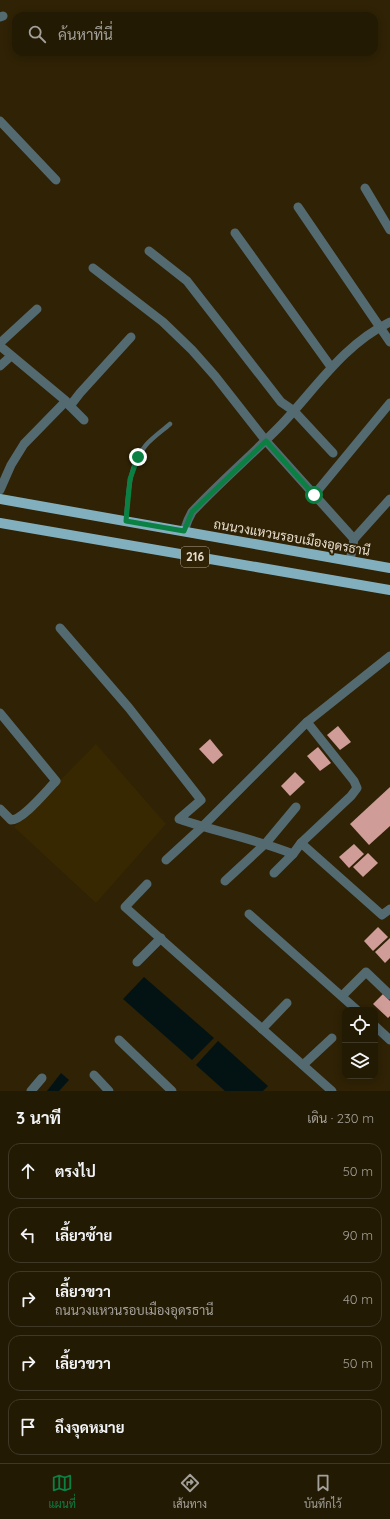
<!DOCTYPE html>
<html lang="th">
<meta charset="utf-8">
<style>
:root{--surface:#231a04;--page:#2f2713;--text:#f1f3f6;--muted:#a3a19a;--line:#403826;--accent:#0b8043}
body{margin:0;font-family:Quicksand,Sarabun,sans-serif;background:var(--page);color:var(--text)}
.controls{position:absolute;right:12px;bottom:12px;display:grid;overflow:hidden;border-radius:8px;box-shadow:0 2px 10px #0003}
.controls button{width:36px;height:36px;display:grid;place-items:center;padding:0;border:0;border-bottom:1px solid var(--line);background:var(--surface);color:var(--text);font:20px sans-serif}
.stop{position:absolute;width:12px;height:12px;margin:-9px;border:3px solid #0b8043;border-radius:50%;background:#fff}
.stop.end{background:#0b8043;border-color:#fff;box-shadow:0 1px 4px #0008}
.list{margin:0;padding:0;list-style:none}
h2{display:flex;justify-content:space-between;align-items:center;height:52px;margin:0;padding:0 16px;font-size:17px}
h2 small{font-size:13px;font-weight:400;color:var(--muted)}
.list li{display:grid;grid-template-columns:26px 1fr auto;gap:12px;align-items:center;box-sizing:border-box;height:56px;margin:0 8px 8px;padding:0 8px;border:1px solid var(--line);border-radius:12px}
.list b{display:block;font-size:15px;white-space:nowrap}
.list p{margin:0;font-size:13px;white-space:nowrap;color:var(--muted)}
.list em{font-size:13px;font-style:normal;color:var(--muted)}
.icon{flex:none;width:22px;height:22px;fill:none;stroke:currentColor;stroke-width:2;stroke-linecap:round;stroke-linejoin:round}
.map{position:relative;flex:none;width:390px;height:1091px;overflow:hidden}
.search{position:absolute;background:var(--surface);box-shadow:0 2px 10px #0003;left:12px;right:12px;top:12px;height:44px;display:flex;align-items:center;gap:10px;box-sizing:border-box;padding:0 14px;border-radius:12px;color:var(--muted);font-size:15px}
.sheet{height:372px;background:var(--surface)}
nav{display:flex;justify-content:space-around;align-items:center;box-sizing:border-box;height:56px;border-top:1px solid var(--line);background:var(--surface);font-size:11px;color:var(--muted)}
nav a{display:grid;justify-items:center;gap:2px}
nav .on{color:var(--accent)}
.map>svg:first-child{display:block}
.built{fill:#382801}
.water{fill:#031314}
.building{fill:#cf9c97}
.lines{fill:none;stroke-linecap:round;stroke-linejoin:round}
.service{stroke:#546a71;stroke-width:4.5}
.minor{stroke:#546a71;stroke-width:9}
.primary{stroke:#82afbe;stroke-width:10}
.route{stroke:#0b8043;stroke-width:5}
.labels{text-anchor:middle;stroke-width:4;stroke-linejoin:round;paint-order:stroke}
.shield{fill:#2f2205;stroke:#b0a692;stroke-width:1}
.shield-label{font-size:12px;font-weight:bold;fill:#e8dfcf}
.street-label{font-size:13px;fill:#e8dfcf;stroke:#2f2205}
</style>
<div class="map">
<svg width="390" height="1091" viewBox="0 0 390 1091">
<rect width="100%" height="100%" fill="#2f2205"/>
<path class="built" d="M96,744L166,824L96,903L14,827Z"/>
<g class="water">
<path d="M144,977L214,1038L192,1060L123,999Z"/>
<path d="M218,1041L268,1086L263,1091H225L196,1065Z"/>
<path d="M61,1073L69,1080L59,1091H47Z"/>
</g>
<g class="building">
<path d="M338,726L351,742L340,750L327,735Z"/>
<path d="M210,739L223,755L213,764L199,749Z"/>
<path d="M318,747L331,763L320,771L307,756Z"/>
<path d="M295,772L305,782L290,796L281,786Z"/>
<path d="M390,787V826L369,845L350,824Z"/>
<path d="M354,844L364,854L349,868L339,857Z"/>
<path d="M368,853L378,863L363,877L353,867Z"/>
<path d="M378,927L388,937L373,951L364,941Z"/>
<path d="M390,938V958L385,963L375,952Z"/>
<path d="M383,994L390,1001V1016L388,1018L373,1004Z"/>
</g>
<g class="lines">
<path class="service" d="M126,521C128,495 128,466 146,445C153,437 162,431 170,424"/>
<g class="minor">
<path d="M0,17L3,16"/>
<path d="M0,121L56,180"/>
<path d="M365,188L390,230"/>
<path d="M298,207L390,342"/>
<path d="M235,233L331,367"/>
<path d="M149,251L187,281L281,402L294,411L333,453"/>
<path d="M93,268L163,322L192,350L215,376L266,441L354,539"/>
<path d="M0,343L37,309"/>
<path d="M0,346L66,401L24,444L11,465L0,490"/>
<path d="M0,366L11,356"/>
<path d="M67,403L84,420"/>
<path d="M70,406L80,393L131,337"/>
<path d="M314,495L390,403"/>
<path d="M184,531L188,520L192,512C221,481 253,454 282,424C316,388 344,344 390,322"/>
<path d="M350,561L354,539L390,499"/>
<path d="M60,628L129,708L201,800L179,819C217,832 256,839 293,854"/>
<path d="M0,713L56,781C47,790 23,820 11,820L0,809"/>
<path d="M301,843L351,796L357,788L354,781L307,722"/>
<path d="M166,860L202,827L307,722L390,656"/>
<path d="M274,873L293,854L301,843L382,915L390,909"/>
<path d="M225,881L266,843L296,807"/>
<path d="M147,884L125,907L332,1091"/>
<path d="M249,914L357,1010"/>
<path d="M137,962L161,938"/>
<path d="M342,996L366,972L390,995"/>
<path d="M375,1026L390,1040"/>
<path d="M262,1029L287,1003"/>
<path d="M119,1040L172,1091"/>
<path d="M303,1065L332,1038"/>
<path d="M94,1075L109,1091"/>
<path d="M31,1091L42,1078"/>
</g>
<g class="primary">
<path d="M0,499L390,568"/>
<path d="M0,523L390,590"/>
</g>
</g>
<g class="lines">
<path class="route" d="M138,457L130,479L126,521L184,531L192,512L266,441L314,495"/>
</g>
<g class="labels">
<rect class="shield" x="181" y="547" width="28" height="20" rx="3"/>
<g class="shield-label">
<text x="195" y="561">216</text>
</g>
<g class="street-label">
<text transform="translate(292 537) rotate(10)" y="5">ถนนวงแหวนรอบเมืองอุดรธานี</text>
</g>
</g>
</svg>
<div class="controls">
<button><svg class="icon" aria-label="locate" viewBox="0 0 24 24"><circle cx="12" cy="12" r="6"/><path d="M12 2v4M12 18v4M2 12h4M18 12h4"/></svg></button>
<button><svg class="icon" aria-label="layers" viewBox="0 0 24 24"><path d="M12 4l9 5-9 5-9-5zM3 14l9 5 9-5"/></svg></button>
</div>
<div class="stop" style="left:314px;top:495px"></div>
<div class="stop end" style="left:138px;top:457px"></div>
<div class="search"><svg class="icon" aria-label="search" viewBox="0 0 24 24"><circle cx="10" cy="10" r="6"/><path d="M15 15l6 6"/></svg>ค้นหาที่นี่</div>
</div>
<section class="sheet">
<h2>3 นาที<small>เดิน · 230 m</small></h2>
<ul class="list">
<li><svg class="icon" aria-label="ahead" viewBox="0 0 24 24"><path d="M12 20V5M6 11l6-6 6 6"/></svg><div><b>ตรงไป</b></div><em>50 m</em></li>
<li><svg class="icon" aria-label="left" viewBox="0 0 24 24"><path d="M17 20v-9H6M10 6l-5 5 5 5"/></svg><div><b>เลี้ยวซ้าย</b></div><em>90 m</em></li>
<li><svg class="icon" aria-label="right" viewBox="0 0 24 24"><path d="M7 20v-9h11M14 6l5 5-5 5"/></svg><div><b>เลี้ยวขวา</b><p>ถนนวงแหวนรอบเมืองอุดรธานี</p></div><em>40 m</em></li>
<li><svg class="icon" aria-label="right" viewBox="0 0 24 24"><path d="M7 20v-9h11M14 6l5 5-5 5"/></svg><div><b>เลี้ยวขวา</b></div><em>50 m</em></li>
<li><svg class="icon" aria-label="arrive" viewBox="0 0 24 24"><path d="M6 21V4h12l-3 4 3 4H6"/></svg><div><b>ถึงจุดหมาย</b></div></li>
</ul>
</section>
<nav>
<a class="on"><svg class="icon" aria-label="map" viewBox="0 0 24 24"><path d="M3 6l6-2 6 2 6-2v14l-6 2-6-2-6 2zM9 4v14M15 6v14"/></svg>แผนที่</a>
<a><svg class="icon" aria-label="directions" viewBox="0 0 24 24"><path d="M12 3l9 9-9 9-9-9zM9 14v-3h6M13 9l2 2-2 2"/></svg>เส้นทาง</a>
<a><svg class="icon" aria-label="saved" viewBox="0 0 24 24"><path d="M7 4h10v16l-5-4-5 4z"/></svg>บันทึกไว้</a>
</nav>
